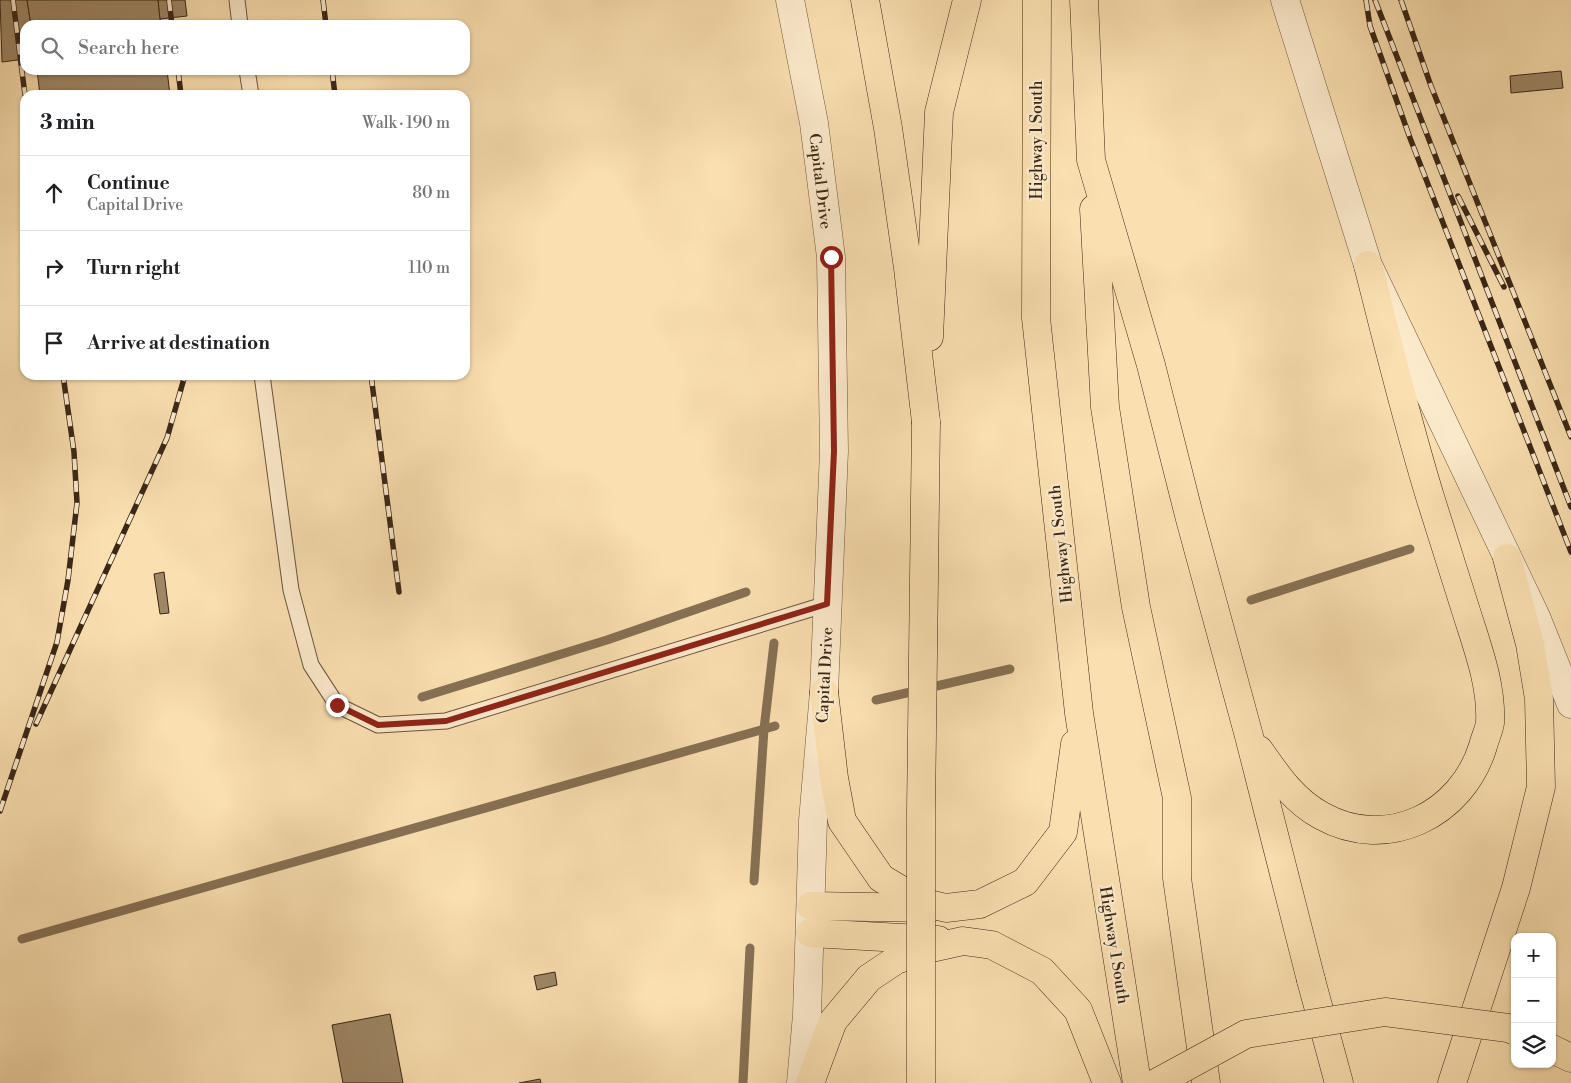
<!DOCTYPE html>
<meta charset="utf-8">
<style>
:root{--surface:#fff;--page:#f6f6f6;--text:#202124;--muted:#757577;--line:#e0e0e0}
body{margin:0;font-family:"Libre Bodoni",serif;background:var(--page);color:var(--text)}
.controls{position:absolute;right:15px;bottom:15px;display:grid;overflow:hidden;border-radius:10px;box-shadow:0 1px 4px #0004}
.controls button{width:45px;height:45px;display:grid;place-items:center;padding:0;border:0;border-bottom:1px solid var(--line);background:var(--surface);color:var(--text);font:25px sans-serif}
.stop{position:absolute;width:15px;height:15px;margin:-11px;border:4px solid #8f2418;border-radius:50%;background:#fff}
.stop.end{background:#8f2418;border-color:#fff;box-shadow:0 1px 5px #0008}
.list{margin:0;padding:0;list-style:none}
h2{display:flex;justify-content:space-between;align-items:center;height:65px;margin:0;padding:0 20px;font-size:21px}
h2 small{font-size:16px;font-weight:400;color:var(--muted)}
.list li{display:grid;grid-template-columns:32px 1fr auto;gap:15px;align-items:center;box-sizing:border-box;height:75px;padding:0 20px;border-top:1px solid var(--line)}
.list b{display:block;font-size:19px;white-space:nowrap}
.list p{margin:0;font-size:16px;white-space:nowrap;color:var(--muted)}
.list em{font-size:16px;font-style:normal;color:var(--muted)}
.icon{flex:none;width:28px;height:28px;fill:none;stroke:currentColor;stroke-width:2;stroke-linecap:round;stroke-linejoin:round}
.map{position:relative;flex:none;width:1571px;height:1083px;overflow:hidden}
.search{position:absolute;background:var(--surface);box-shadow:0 1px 4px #0004;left:20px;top:20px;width:450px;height:55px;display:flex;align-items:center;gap:12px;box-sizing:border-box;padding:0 18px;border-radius:15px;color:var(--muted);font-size:19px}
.panel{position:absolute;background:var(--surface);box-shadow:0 1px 4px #0004;left:20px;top:90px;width:450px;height:290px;border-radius:15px}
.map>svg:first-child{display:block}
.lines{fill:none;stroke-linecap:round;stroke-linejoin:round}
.stream{stroke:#867054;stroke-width:9}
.building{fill:#9e8767;stroke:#3a2717}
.service-casing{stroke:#6a553d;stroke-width:17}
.minor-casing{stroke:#6a553d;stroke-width:29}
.trunk-casing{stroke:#3a2717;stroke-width:29}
.motorway-casing{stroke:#3a2717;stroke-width:29}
.service{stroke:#fceacc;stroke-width:15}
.minor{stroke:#fceacc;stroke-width:28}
.trunk{stroke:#fadfb0;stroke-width:28}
.motorway{stroke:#fadfb0;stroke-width:28}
.rail-casing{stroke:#3a2717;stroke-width:5.5}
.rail{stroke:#fceacc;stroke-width:4;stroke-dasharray:11;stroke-linecap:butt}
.motorway-bridge-casing{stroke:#3a2717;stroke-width:29;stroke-linecap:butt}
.motorway-bridge{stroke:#fadfb0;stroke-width:28}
.route{stroke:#8f2418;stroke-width:6}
.labels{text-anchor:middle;stroke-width:4.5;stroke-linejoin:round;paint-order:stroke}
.street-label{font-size:16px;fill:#3a2717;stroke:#fceacc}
</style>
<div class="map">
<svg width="1571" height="1083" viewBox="0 0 1571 1083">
<rect width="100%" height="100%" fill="#fadfb0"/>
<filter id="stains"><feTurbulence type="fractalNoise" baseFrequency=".004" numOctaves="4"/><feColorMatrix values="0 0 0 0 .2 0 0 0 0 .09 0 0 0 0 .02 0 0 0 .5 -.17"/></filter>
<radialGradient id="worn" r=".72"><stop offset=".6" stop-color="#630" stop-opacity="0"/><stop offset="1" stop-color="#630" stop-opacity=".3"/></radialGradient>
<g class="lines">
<g class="stream">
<path d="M1251,600L1410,549"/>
<path d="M422,697L607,640L746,592"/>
<path d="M876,700L1010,669"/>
<path d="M754,881L764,729L774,643"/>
<path d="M22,939L775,726"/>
<path d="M743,1083L750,948"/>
</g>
</g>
<g class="building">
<path d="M0,0H27L31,25H25V59L2,62Z"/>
<path d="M27,0H158L161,25H31Z"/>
<path d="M158,0H185L187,16L160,19Z"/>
<path d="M37,70H167L170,95H40Z"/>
<path d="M1561,71L1563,88L1511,93L1510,76Z"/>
<path d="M164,572L169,613L160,614L154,574Z"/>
<path d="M555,972L557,985L537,990L534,976Z"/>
<path d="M390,1014L403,1083H343L332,1025Z"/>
<path d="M540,1079L541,1083H519Z"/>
</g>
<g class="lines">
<defs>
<g id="service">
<path d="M237,0L240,25"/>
<path d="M247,70L251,95"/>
<path d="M262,375L291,590L311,665L337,705L378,725L446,721L827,604"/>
</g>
<g id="minor">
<path d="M790,0L814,123L831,257L834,451L824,692L813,821L807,1015L801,1083"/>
<path d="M1285,0L1368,265L1536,617L1571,704"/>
</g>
<g id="trunk">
<path d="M1037,0L1036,318L1079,713L1137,1083"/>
<path d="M1084,0L1091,160L1151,365L1190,519L1249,736L1311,980"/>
<path d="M1094,209L1105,407L1136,607L1177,798V878L1206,1083"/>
<path d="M824,692L834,778L842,821L881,878L921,902L946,908L980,904L1025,882L1063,832L1075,744"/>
<path d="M1259,750C1277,776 1294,801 1322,816C1387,852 1462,815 1483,746C1485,738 1489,730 1490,723C1492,686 1478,649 1467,614C1455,576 1443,538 1431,500C1407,422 1388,344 1368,265"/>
<path d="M811,906L930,908"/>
<path d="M810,933L938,940"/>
<path d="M810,1083L833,1021L869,978L896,960L931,948L963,941L992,945L1042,971L1078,1010L1107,1083"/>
</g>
<g id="motorway">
<path d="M865,0L888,128L908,268L926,422"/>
<path d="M929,337L939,112L967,0"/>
<path d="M1311,980L1339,1083"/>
<path d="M1552,1049L1571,1058"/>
<path d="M1452,1083L1516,888L1541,787L1539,699L1530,644L1507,558"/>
</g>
</defs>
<use href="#service" class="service-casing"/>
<use href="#minor" class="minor-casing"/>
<use href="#trunk" class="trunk-casing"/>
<use href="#motorway" class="motorway-casing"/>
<use href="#service" class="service"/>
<use href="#minor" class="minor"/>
<use href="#trunk" class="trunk"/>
<use href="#motorway" class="motorway"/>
<defs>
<g id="rail">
<path d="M13,0L25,95"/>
<path d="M169,0L172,25"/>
<path d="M323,0L326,25"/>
<path d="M1366,0L1370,26L1410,138L1571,552"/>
<path d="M1375,0L1571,507"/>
<path d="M1401,0L1431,86L1571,437"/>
<path d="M178,70L181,95"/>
<path d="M332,70L335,95"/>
<path d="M1458,196L1504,287"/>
<path d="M371,375L399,592"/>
<path d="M36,724L167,438L185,375"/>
<path d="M0,811L57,642L68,580L77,503L74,452L63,375"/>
</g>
</defs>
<use href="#rail" class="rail-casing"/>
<use href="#rail" class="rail"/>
<defs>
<g id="motorway-bridge">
<path d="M921,1083V811L926,422"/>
<path d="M1156,1083L1246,1034L1385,1012L1508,1028L1515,1031"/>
</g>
</defs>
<use href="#motorway-bridge" class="motorway-bridge-casing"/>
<use href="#motorway-bridge" class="motorway-bridge"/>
</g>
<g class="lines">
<path class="route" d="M337,705L378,725L446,721L827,604L834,451L831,257"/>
</g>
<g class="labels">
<g class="street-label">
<text transform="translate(1036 140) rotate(-90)" y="6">Highway 1 South</text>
<text transform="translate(821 181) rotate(83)" y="6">Capital Drive</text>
<text transform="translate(1060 544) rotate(-96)" y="6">Highway 1 South</text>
<text transform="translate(824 675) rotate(-87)" y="6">Capital Drive</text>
<text transform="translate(1115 945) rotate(81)" y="6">Highway 1 South</text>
</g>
</g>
<rect width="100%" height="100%" filter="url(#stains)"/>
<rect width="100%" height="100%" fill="url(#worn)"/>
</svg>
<div class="controls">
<button>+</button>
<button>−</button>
<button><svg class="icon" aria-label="layers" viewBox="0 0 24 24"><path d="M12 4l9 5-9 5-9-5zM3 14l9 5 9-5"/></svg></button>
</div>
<div class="stop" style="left:831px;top:257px"></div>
<div class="stop end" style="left:337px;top:705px"></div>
<div class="search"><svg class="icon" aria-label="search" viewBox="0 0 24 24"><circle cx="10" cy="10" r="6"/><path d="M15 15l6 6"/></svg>Search here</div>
<section class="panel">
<h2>3 min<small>Walk · 190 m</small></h2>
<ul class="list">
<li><svg class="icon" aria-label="ahead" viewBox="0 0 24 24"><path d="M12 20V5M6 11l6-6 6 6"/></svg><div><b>Continue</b><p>Capital Drive</p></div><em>80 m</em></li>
<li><svg class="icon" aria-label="right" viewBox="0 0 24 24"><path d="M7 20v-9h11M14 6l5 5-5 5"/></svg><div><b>Turn right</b></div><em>110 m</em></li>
<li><svg class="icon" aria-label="arrive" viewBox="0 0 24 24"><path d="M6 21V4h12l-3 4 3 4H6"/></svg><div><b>Arrive at destination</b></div></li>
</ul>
</section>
</div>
